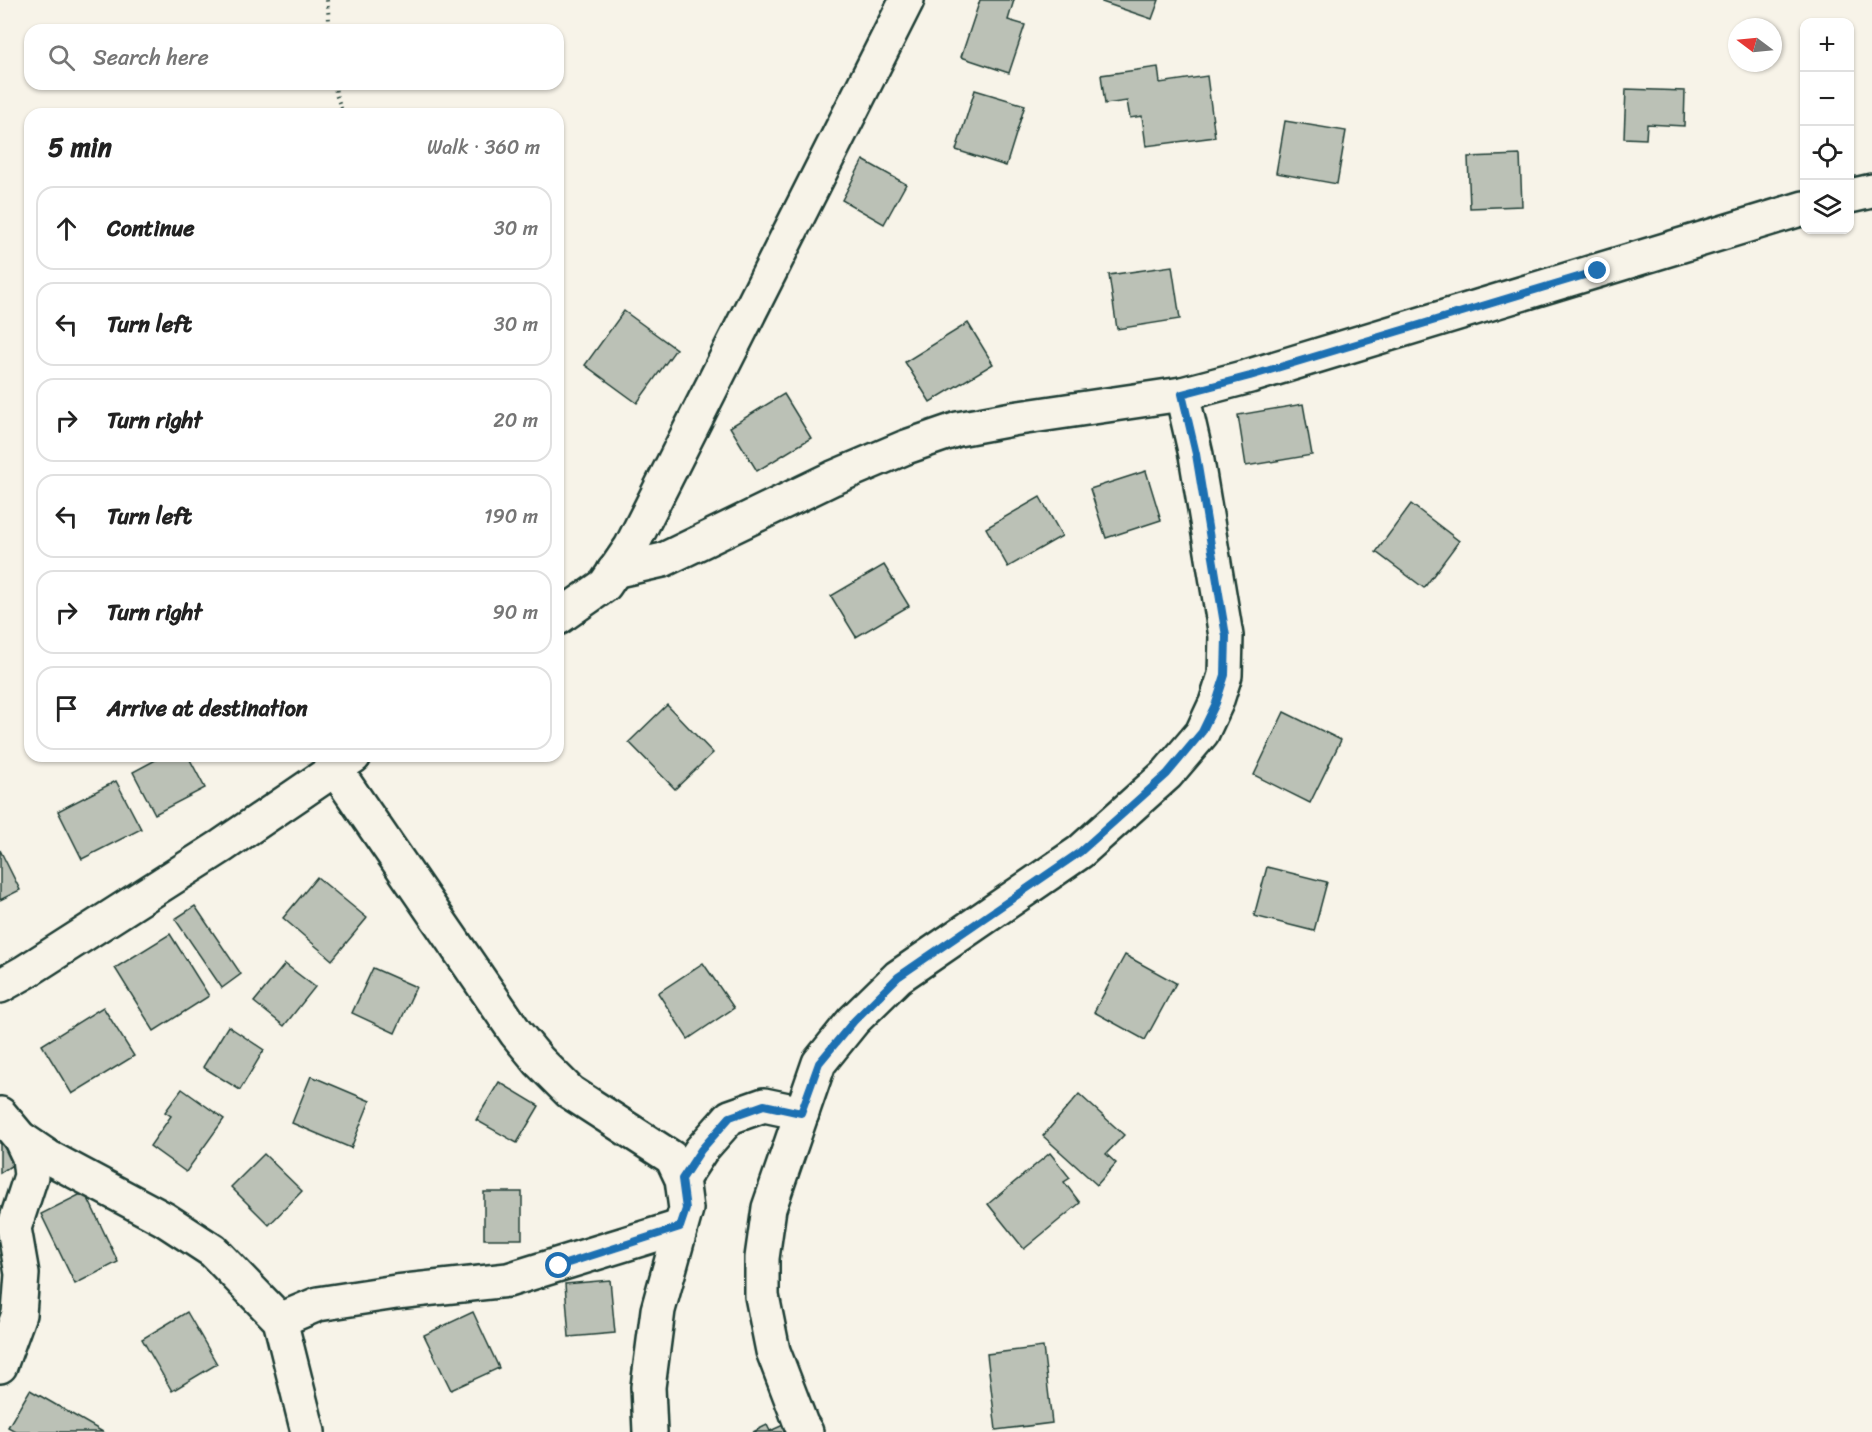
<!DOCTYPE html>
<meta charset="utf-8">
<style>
:root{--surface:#fff;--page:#f2f2f2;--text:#222;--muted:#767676;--line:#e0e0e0}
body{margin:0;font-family:Sriracha,sans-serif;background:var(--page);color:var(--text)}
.controls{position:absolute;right:18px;top:18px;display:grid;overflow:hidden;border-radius:12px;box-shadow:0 2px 4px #0004}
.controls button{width:54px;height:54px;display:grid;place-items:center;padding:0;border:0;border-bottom:2px solid var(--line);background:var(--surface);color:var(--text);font:30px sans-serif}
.compass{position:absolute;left:1728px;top:18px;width:54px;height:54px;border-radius:50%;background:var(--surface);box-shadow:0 2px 4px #0004;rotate:286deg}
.stop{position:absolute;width:18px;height:18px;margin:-14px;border:4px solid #1f6fb2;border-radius:50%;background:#fff}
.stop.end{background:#1f6fb2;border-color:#fff;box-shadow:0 2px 6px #0008}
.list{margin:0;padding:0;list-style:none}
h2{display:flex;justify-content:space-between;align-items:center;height:78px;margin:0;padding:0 24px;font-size:26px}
h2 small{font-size:20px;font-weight:400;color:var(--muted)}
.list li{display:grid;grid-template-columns:39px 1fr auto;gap:18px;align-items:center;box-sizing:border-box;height:84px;margin:0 12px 12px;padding:0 12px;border:2px solid var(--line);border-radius:18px}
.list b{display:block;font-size:22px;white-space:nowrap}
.list em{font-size:20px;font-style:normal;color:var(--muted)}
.icon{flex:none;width:33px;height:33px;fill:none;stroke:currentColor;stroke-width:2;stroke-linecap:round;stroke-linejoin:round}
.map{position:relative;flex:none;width:1872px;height:1432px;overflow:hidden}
.search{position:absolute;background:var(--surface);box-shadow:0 2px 4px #0004;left:24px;top:24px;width:540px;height:66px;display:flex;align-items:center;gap:15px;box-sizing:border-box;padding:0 21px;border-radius:18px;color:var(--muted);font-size:22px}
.panel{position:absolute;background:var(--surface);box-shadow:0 2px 4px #0004;left:24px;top:108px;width:540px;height:654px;border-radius:18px}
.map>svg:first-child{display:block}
.building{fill:#bbc1b6;stroke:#1f3d34;stroke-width:1.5}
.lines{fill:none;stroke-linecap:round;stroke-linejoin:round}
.street-casing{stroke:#1f3d34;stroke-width:38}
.secondary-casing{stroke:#1f3d34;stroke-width:38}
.path{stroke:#1f3d34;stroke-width:4;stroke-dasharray:1.5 4.5;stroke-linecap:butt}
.street{stroke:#f7f3e8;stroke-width:33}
.secondary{stroke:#f7f3e8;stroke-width:33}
.route{stroke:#1f6fb2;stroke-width:8}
</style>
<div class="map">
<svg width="1872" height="1432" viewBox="0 0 1872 1432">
<rect width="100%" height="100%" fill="#f7f3e8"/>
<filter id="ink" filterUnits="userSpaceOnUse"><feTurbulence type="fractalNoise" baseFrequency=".0167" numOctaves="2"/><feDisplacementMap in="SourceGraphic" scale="12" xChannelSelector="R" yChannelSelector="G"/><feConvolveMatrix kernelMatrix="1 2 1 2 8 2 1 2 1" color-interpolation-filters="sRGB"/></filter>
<g filter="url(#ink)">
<g class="building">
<path d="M980,0H1014L1008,20L1025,25L1009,73L961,57Z"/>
<path d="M1103,0H1159L1152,19L1102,2Z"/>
<path d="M1158,67L1160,83L1207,76L1215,137L1146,146L1142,116L1130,118L1127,101L1105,104L1101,75Z"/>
<path d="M1626,89L1685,91L1684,126L1647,124L1646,139L1624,138Z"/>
<path d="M975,90L1025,105L1006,166L956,150Z"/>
<path d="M1285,121L1346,131L1337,184L1276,173Z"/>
<path d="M1520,155L1522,206L1470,208L1468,157Z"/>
<path d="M863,160L906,184L884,224L842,200Z"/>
<path d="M1172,266L1180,319L1117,329L1109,275Z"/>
<path d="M624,311L676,349L637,403L585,365Z"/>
<path d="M968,323L993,364L930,402L905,362Z"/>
<path d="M784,394L811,438L757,471L730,427Z"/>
<path d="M1303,404L1312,455L1246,466L1238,415Z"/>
<path d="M1146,471L1161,520L1106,538L1090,489Z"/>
<path d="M1040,497L1062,536L1008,567L986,528Z"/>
<path d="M1411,504L1459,541L1424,588L1376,552Z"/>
<path d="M884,565L909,606L856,637L831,596Z"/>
<path d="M667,705L713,753L675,789L629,742Z"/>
<path d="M1284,712L1341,740L1310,803L1254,775Z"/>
<path d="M163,756H188L205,788L155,814L133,772Z"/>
<path d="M116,781L141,829L82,859L58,811Z"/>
<path d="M0,850L20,890L0,900Z"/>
<path d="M1267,867L1327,882L1314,931L1254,916Z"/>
<path d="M317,877L367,918L332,960L283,918Z"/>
<path d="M195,906L241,974L222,988L175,919Z"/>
<path d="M170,934L209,996L154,1031L115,968Z"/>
<path d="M1125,955L1176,983L1145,1040L1094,1012Z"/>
<path d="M703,963L734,1008L688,1039L658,993Z"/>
<path d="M285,964L315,987L284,1026L254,1002Z"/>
<path d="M373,968L416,987L395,1033L352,1013Z"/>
<path d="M103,1007L134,1056L72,1094L42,1045Z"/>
<path d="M228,1026L264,1050L240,1090L203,1067Z"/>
<path d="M311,1076L370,1101L351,1148L292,1123Z"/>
<path d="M499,1082L539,1106L517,1143L476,1120Z"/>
<path d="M182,1089L224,1119L186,1172L150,1146L171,1116L165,1112Z"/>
<path d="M1079,1094L1124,1135L1106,1154L1116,1163L1097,1185L1043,1136Z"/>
<path d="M0,1136L17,1162L0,1173Z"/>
<path d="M1050,1153L1070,1178L1064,1182L1080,1203L1024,1249L988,1204Z"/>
<path d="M264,1154L302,1191L269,1225L231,1187Z"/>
<path d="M85,1192L118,1262L75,1284L41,1214Z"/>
<rect x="484" y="1192" width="38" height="47"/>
<path d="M610,1280L615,1333L569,1337L565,1284Z"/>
<path d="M187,1312L217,1364L172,1391L142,1339Z"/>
<path d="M473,1312L499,1368L451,1390L424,1335Z"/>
<path d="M1043,1347L1052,1423L996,1430L987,1354Z"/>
<path d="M30,1390L103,1432H17L8,1427Z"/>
<path d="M790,1422L795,1432H753L767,1425L770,1431Z"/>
</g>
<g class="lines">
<defs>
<g id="street">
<path d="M1850,196L1872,191"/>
<path d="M614,571L663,560L833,478L906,447L958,429L1012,419L1182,394L1250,376L1804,208"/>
<path d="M335,769L516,1033L539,1061L570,1092L672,1158L682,1179L686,1209L658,1310L648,1387L650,1432"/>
<path d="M0,1114L20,1138L48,1157L164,1219L213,1251L280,1320L308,1432"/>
<path d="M682,1179L701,1150L730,1117L764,1105L802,1113"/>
<path d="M280,1320L318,1304L396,1292L508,1280L680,1227"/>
<path d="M0,1366L19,1314L22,1274L14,1228L31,1176L29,1157L20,1138"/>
<path d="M806,1432L801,1424L773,1351L762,1296V1258L769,1208L819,1063L853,1021L898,977L1080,852L1167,774L1202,733L1216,703L1225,675L1226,636L1196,455L1182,394"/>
</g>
<g id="secondary">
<path d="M558,618L605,585L631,547L907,0"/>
<path d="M0,986L25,972L222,846L354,756"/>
</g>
</defs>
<use href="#street" class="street-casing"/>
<use href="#secondary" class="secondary-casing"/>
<g class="path">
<path d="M327,0L330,30"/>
<path d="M335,84L336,94L343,114"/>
</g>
<use href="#street" class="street"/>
<use href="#secondary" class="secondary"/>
</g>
</g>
<g class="lines" filter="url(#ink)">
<path class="route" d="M559,1266L680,1227L686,1209L682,1179L701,1150L730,1117L764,1105L801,1113L819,1063L854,1021L898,977L1080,852L1167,774L1202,732L1216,703L1225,675L1226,636L1196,454L1182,394L1250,376L1598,271"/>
</g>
</svg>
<div class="controls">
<button>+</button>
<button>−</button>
<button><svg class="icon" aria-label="locate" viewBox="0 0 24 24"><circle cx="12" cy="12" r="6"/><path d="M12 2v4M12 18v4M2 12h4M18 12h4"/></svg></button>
<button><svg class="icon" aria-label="layers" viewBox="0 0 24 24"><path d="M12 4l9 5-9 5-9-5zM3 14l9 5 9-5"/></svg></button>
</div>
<svg class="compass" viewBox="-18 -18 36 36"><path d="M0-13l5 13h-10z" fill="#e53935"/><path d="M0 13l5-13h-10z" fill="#767676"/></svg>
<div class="stop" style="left:559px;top:1266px"></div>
<div class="stop end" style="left:1598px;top:271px"></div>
<div class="search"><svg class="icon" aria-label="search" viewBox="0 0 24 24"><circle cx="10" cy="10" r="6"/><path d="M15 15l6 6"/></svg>Search here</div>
<section class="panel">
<h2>5 min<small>Walk · 360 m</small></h2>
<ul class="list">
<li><svg class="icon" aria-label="ahead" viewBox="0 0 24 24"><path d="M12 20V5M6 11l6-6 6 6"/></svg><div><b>Continue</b></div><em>30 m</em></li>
<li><svg class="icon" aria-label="left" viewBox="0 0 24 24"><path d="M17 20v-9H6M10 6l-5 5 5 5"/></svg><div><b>Turn left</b></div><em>30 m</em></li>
<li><svg class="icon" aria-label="right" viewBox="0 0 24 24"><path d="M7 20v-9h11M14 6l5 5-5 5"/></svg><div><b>Turn right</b></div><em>20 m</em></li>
<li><svg class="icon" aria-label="left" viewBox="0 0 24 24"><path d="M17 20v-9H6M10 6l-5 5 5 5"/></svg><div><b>Turn left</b></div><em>190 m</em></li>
<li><svg class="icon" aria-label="right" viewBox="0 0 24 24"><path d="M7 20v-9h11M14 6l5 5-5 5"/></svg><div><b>Turn right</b></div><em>90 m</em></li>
<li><svg class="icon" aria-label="arrive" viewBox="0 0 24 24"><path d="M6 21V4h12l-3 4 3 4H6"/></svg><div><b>Arrive at destination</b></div></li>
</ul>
</section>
</div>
